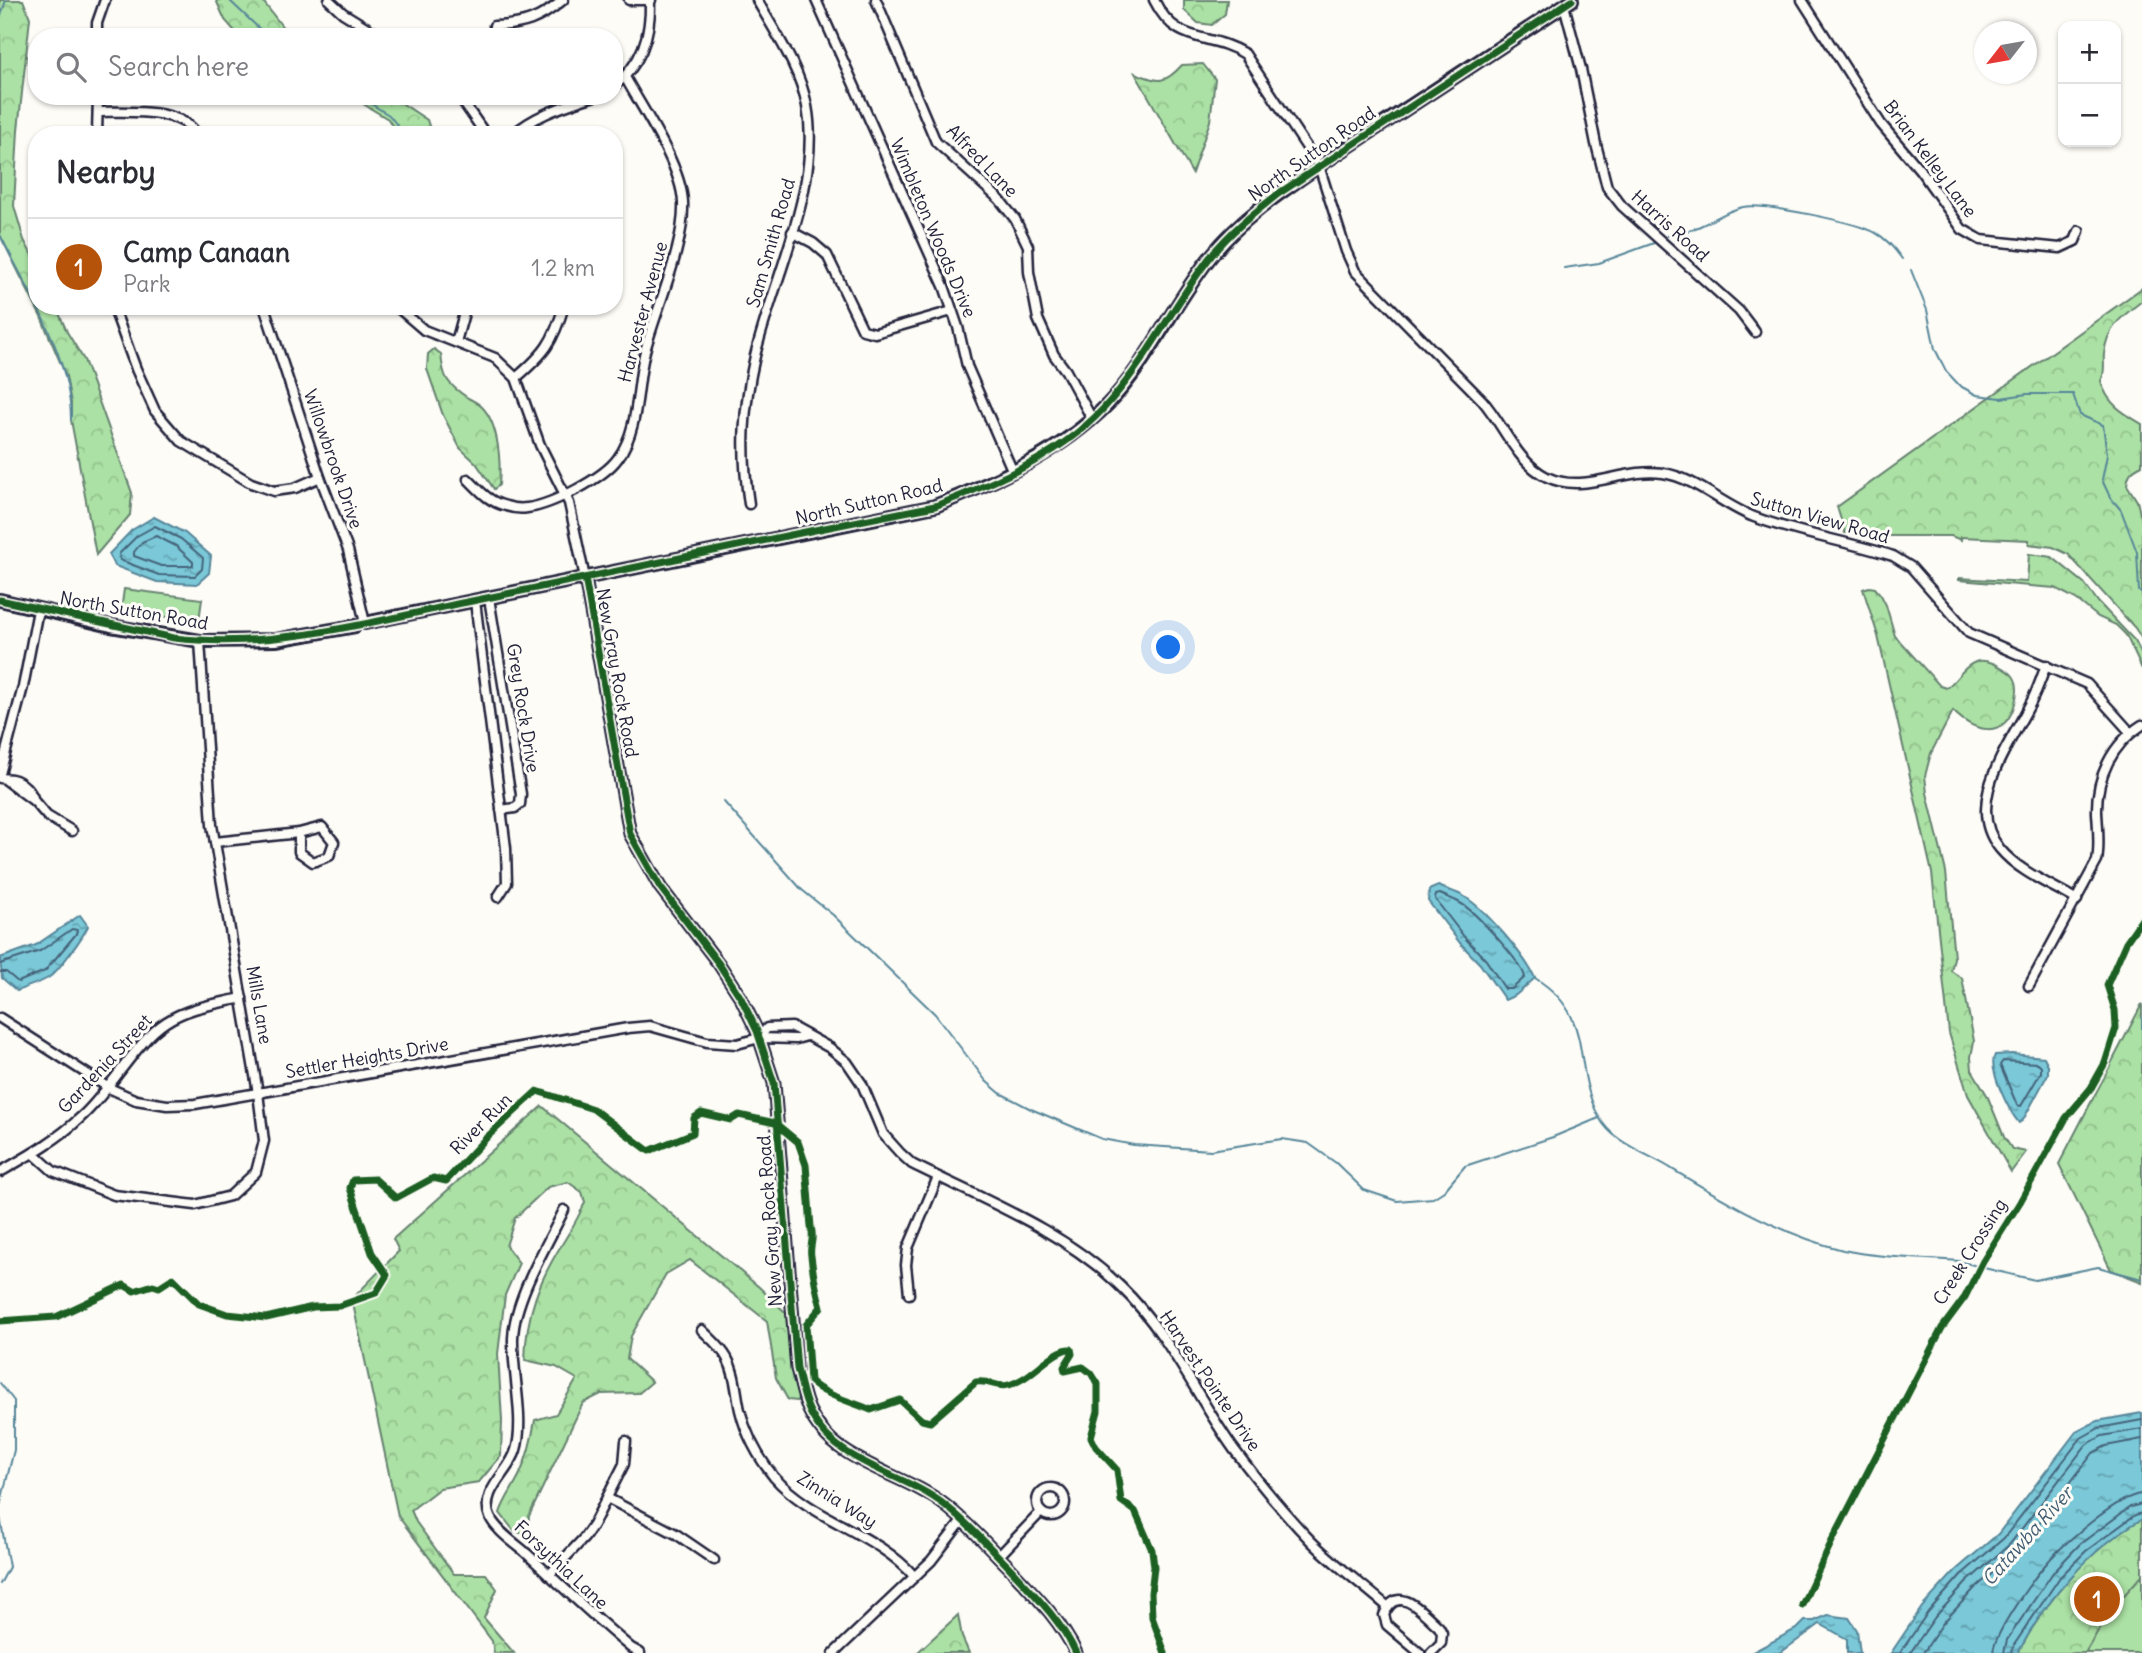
<!DOCTYPE html>
<meta charset="utf-8">
<style>
:root{--surface:#fff;--page:#f2f2f3;--text:#2b2b33;--muted:#7c7c81;--line:#e1e1e2;--accent:#b45309}
body{margin:0;font-family:Delius,sans-serif;background:var(--page);color:var(--text)}
.controls{position:absolute;right:21px;top:21px;display:grid;overflow:hidden;border-radius:14px;box-shadow:0 2px 5px #0004}
.controls button{width:63px;height:63px;display:grid;place-items:center;padding:0;border:0;border-bottom:2px solid var(--line);background:var(--surface);color:var(--text);font:35px sans-serif}
.compass{position:absolute;left:1974px;top:21px;width:63px;height:63px;border-radius:50%;background:var(--surface);box-shadow:0 2px 5px #0004;rotate:239deg}
.you{position:absolute;left:1169px;top:648px;width:24px;height:24px;margin:-18px;border:5px solid #fff;border-radius:50%;background:#1a73e8;box-shadow:0 0 0 10px #1a73e833}
.badge{display:grid;place-items:center;width:46px;height:46px;border-radius:50%;background:var(--accent);color:#fff;font-size:23px;font-weight:700}
.pin{position:absolute;translate:-50% -50%;border:4px solid #fff;box-shadow:0 2px 7px #0006}
.list{margin:0;padding:0;list-style:none}
h2{display:flex;justify-content:space-between;align-items:center;height:91px;margin:0;padding:0 28px;font-size:30px}
h2 small{font-size:23px;font-weight:400;color:var(--muted)}
.list li{display:grid;grid-template-columns:46px 1fr auto;gap:21px;align-items:center;box-sizing:border-box;height:98px;padding:0 28px;border-top:2px solid var(--line)}
.list b{display:block;font-size:26px;white-space:nowrap}
.list p{margin:0;font-size:23px;white-space:nowrap;color:var(--muted)}
.list em{font-size:23px;font-style:normal;color:var(--muted)}
.icon{flex:none;width:38px;height:38px;fill:none;stroke:currentColor;stroke-width:2;stroke-linecap:round;stroke-linejoin:round}
.map{position:relative;flex:none;width:2142px;height:1653px;overflow:hidden}
.search{position:absolute;background:var(--surface);box-shadow:0 2px 5px #0004;left:28px;top:28px;width:595px;height:77px;display:flex;align-items:center;gap:18px;box-sizing:border-box;padding:0 24px;border-radius:28px;color:var(--muted);font-size:26px}
.panel{position:absolute;background:var(--surface);box-shadow:0 2px 5px #0004;left:28px;top:126px;width:595px;height:189px;border-radius:28px}
.map>svg:first-child{display:block}
.green{fill:#abe1a4;stroke:#668270;stroke-width:2}
.forest{fill:url(#forest-crowns);stroke:#668270;stroke-width:2}
.water{fill:url(#water-ripples);stroke:#578699;stroke-width:2}
.lines{fill:none;stroke-linecap:round;stroke-linejoin:round}
.shore{stroke:#45647a;stroke-width:2}
.stream{stroke:#578699;stroke-width:2}
.minor-casing{stroke:#22223b;stroke-width:13}
.tertiary-casing{stroke:#22223b;stroke-width:15}
.secondary-casing{stroke:#22223b;stroke-width:16}
.minor{stroke:#fdfcf7;stroke-width:8}
.tertiary{stroke:#fdfcf7;stroke-width:10}
.secondary{stroke:#fdfcf7;stroke-width:10}
.cycleway-casing{stroke:#fdfcf7;stroke-width:11}
.cycleway{stroke:#1b5e20;stroke-width:7}
.labels{text-anchor:middle;stroke-width:6;stroke-linejoin:round;paint-order:stroke}
.street-label{font-size:18px;fill:#22223b;stroke:#fdfcf7}
.water-label{font-size:19px;font-style:italic;fill:#415c72;stroke:#fdfcf7}
</style>
<div class="map">
<svg width="2142" height="1653" viewBox="0 0 2142 1653">
<defs>
<pattern id="forest-crowns" width="20" height="18" patternUnits="userSpaceOnUse" patternTransform="scale(1.75)"><rect width="20" height="18" fill="#abe1a4"/><path d="M2 6a3 3 0 1 1 6 0M12 15a3 3 0 1 1 6 0" fill="none" stroke="#93c18e"/></pattern>
<pattern id="water-ripples" width="26" height="14" patternUnits="userSpaceOnUse" patternTransform="scale(1.75)"><rect width="26" height="14" fill="#7ac8d8"/><path d="M2 4q2-2 4 0t4 0M15 11q2-2 4 0t4 0" fill="none" stroke="#64a2b0"/></pattern>
</defs>
<rect width="100%" height="100%" fill="#fdfcf7"/>
<filter id="ink" filterUnits="userSpaceOnUse"><feTurbulence type="fractalNoise" baseFrequency=".0143" numOctaves="2"/><feDisplacementMap in="SourceGraphic" scale="14" xChannelSelector="R" yChannelSelector="G"/><feConvolveMatrix kernelMatrix="1 2 1 2 8 2 1 2 1" color-interpolation-filters="sRGB"/></filter>
<g filter="url(#ink)">
<g class="green">
<path d="M124,589L202,599L199,621L121,611Z"/>
<path d="M2142,1519V1653H2018L2110,1543Z"/>
</g>
<g class="forest">
<path d="M0,0H23L30,18L18,130L14,206L24,240L37,265V306H56L67,332L84,360L132,493L130,515L96,555L71,420V403L66,376L41,317L0,235Z"/>
<path d="M216,0H262L290,37H240L225,20Z"/>
<path d="M1184,0H1227L1225,14L1212,25L1198,23L1184,10Z"/>
<path d="M1203,64L1215,79L1210,121L1192,173L1135,73C1159,82 1164,85 1182,65Z"/>
<path d="M350,96H391L427,120L432,135H398L388,119Z"/>
<path d="M2142,288V301C2122,316 2107,327 2104,354C2103,364 2106,371 2101,381C2107,404 2123,413 2142,424V465C2132,470 2128,473 2127,485L2137,501L2142,521V639L2135,628L2068,554L2053,547L2029,544V540L1961,537V540L1951,536H1872L1865,533H1845L1837,507Z"/>
<path d="M434,349L441,354C443,378 447,384 468,398C472,400 478,403 482,407C499,424 501,463 499,485L494,489L476,463L460,448L443,415L427,369L428,354Z"/>
<path d="M2029,554L2052,557L2084,583L2099,603L2135,641L2142,655V669L2126,635L2116,625L2098,617L2076,599L2055,588L1959,580V578L2027,582Z"/>
<path d="M1869,587L1875,588L1881,595L1886,605L1895,636L1940,686L1946,688C1957,681 1964,664 1979,661C1985,660 1990,662 1995,664C2001,667 2009,671 2013,676C2019,684 2017,694 2015,703C2005,741 1974,732 1953,711L1931,753L1925,776L1927,793L1946,872L1954,958L1951,971L1962,978L1974,1041L1971,1057L1972,1070L1987,1095L2004,1137L2012,1149L2026,1152L2011,1172L1968,1095L1949,1033L1932,873L1878,636L1863,589Z"/>
<path d="M2142,1004V1282L2111,1270L2059,1164Z"/>
<path d="M542,1106L759,1287L786,1313L791,1364L800,1394L797,1401L788,1400L776,1378L767,1321L690,1260L666,1274L631,1336L627,1359L652,1382L639,1393L601,1394L583,1403L529,1516L527,1535L514,1531L500,1513C505,1498 514,1487 520,1474C528,1456 532,1439 535,1420L556,1414L577,1379L556,1367L525,1360C526,1314 539,1280 564,1241C572,1228 579,1217 585,1202L582,1192L568,1182L548,1187L515,1218L506,1246L519,1263L505,1295L498,1354L502,1420L501,1456L479,1482L440,1488L411,1510L416,1522L454,1574H486L497,1589L484,1618L514,1653H494L492,1641L398,1516L352,1299L399,1251L393,1239Z"/>
<path d="M2142,1519V1575L2110,1611L2085,1653H2018C2046,1600 2089,1549 2142,1519Z"/>
<path d="M958,1615L962,1637L969,1653H917Z"/>
</g>
<g class="water">
<path d="M154,517L185,533L211,556L209,573L197,584L157,582L115,566L109,554L132,530Z"/>
<path d="M1438,886C1447,890 1457,892 1465,897C1485,909 1525,956 1535,978L1516,995L1505,1000L1480,964L1460,943L1428,901L1429,890Z"/>
<path d="M80,915L88,926C83,937 58,972 48,978C38,984 27,986 17,991L2,978L0,958L36,945Z"/>
<path d="M2012,1054L2044,1057L2048,1065V1074L2023,1120L2019,1123C2009,1111 1987,1068 1995,1055Z"/>
<path d="M2142,1413V1519C2089,1549 2046,1600 2018,1653H1891L1922,1607L1956,1570L1998,1534L2076,1432L2097,1421Z"/>
<path d="M1828,1615L1849,1618L1857,1630L1860,1653H1847V1639L1820,1624L1780,1653H1751L1798,1628L1805,1621H1814Z"/>
</g>
<g class="lines">
<g class="shore">
<path d="M155,526L181,539L203,558L202,569L195,576L159,575L120,560L119,554L137,536Z"/>
<path d="M156,536L176,546L193,562V566H161L134,556V552L142,542Z"/>
<path d="M1440,894C1446,897 1454,899 1460,903C1474,910 1522,963 1525,977L1512,989H1505L1486,960L1465,938L1435,899L1436,895Z"/>
<path d="M0,964L40,951L72,929L77,930L76,934L45,971L18,982L6,972H0"/>
<path d="M2003,1061L2038,1063L2041,1066V1072L2021,1106L2017,1105L2000,1065Z"/>
<path d="M1900,1653L1928,1612L1961,1575L2004,1538L2081,1438L2099,1428L2142,1420"/>
<path d="M1910,1653L1935,1617L1967,1582L2010,1544L2086,1445L2102,1436L2142,1429"/>
<path d="M1923,1653L1943,1623L1974,1589L2018,1551L2093,1453L2106,1446L2142,1439"/>
<path d="M1993,1653C1994,1633 2032,1580 2046,1564C2062,1545 2118,1495 2142,1494"/>
<path d="M2004,1653L2007,1640L2054,1571L2080,1544L2130,1507L2142,1504"/>
<path d="M2012,1653L2014,1645L2060,1577L2086,1551L2135,1515L2142,1513"/>
</g>
<g class="stream">
<path d="M229,0L268,37"/>
<path d="M0,18L6,0"/>
<path d="M358,96L389,115L405,135"/>
<path d="M0,235C28,290 71,357 71,420"/>
<path d="M1667,236C1677,233 1689,231 1698,227C1713,221 1727,210 1743,207C1765,203 1855,222 1876,233C1887,239 1895,249 1902,259"/>
<path d="M1564,268L1599,263L1654,243"/>
<path d="M1911,270L1927,310L1935,349L1946,371L1960,386L1977,395L2001,398L2027,394H2073L2080,415L2103,425L2107,455L2102,480L2110,497L2121,510L2137,552L2139,591L2142,594"/>
<path d="M724,802L802,890L833,915L935,1014L986,1081L1000,1093L1031,1109L1102,1139L1134,1145L1211,1150L1282,1139L1308,1143L1336,1163L1364,1190L1397,1201L1433,1198L1444,1191L1465,1166L1553,1137L1599,1118"/>
<path d="M1535,978C1597,1017 1570,1063 1599,1117C1612,1142 1644,1152 1667,1166C1722,1199 1779,1234 1843,1250C1880,1258 1921,1258 1959,1261L1977,1266"/>
<path d="M2142,1018V1037"/>
<path d="M1984,1268L2035,1280L2098,1267L2142,1279"/>
<path d="M0,1383L14,1401V1450L0,1506"/>
<path d="M0,1517L9,1567L0,1584"/>
</g>
<defs>
<g id="minor">
<path d="M329,0L343,13L382,37"/>
<path d="M629,0H651"/>
<path d="M816,0L944,286L958,327L967,366L1013,472"/>
<path d="M876,0L936,142L999,199L1015,219L1028,246L1029,272L1038,319L1054,355L1066,371L1092,419"/>
<path d="M1154,0C1177,47 1208,31 1245,54L1319,166L1346,251L1355,271L1482,400C1504,425 1516,462 1547,477C1585,495 1624,467 1663,473C1696,478 1722,505 1754,517C1799,534 1847,541 1893,556L1911,567L1969,633L2087,684L2131,733"/>
<path d="M1802,0L1881,124L1920,170L1962,229L1981,240L2060,248L2075,241L2079,231"/>
<path d="M1564,5L1581,69L1596,144L1607,187L1622,206L1739,311L1755,332"/>
<path d="M494,26C524,25 539,20 563,0"/>
<path d="M97,37V23L105,0"/>
<path d="M614,86C642,64 651,35 650,1"/>
<path d="M459,96L486,135"/>
<path d="M98,112C125,112 182,107 197,135"/>
<path d="M97,135L98,96"/>
<path d="M512,135C536,114 565,106 594,96"/>
<path d="M792,232L813,243L827,255L863,330L875,333L952,311"/>
<path d="M113,306L136,369L155,411L181,441L251,483L274,491L295,488L320,477"/>
<path d="M264,306L320,477L348,550L365,623"/>
<path d="M396,306L424,330L495,358L516,378L540,445L569,503L585,578"/>
<path d="M456,342L466,306"/>
<path d="M516,378C545,353 553,343 564,306"/>
<path d="M468,479C480,491 489,502 506,506C512,508 521,509 527,508C552,505 604,478 618,458C640,428 636,385 645,351C657,306 685,246 683,202C681,165 643,110 625,77"/>
<path d="M749,504C741,451 743,408 755,356C773,279 822,186 807,106C800,68 776,34 757,0"/>
<path d="M489,598L521,794L520,804L515,808L501,810"/>
<path d="M475,601L506,848L507,883L498,897"/>
<path d="M2046,665C2041,680 2035,696 2027,710C2006,750 1964,806 2000,849C2019,872 2052,885 2077,900"/>
<path d="M0,774L23,687L38,610"/>
<path d="M0,778C4,779 8,778 12,779C22,781 32,792 34,801L6,780"/>
<path d="M34,801L47,816L72,831"/>
<path d="M215,842L299,833V852L313,862L329,856L334,842L322,827L299,833"/>
<path d="M2029,986L2097,861C2100,845 2098,829 2097,813C2096,777 2112,744 2142,725"/>
<path d="M0,1018L109,1088L136,1100L167,1105L195,1104L628,1028L650,1026L707,1042L737,1044L759,1038L796,1039L807,1036"/>
<path d="M759,1038L767,1028L792,1027L830,1048L847,1062L862,1084L883,1134L900,1153L912,1164C984,1200 1063,1230 1121,1287C1169,1333 1195,1394 1233,1448C1257,1480 1283,1512 1311,1541C1335,1565 1363,1585 1388,1607"/>
<path d="M33,1153L53,1171L114,1195L195,1205L230,1196L256,1172L264,1141L258,1093L212,825L200,641"/>
<path d="M0,1172C28,1156 57,1140 80,1118C110,1092 135,1042 166,1022C189,1007 216,1004 242,998"/>
<path d="M564,1210C547,1245 514,1299 513,1338C512,1371 525,1420 516,1450C510,1472 479,1491 490,1517C496,1530 513,1542 524,1551C559,1584 594,1617 631,1648L640,1653"/>
<path d="M909,1294L906,1265L908,1248L938,1177"/>
<path d="M702,1330C711,1339 721,1347 727,1358C736,1374 736,1393 740,1410C746,1435 758,1457 774,1477C812,1520 875,1532 914,1576"/>
<circle cx="1051" cy="1502" r="14"/>
<path d="M607,1498L676,1534L714,1560"/>
<path d="M998,1557L1041,1512"/>
<path d="M549,1575L584,1538L593,1525L624,1464L626,1441"/>
<path d="M834,1653L931,1561L962,1521"/>
<path d="M1420,1653L1387,1625L1384,1615C1398,1582 1422,1612 1439,1627L1442,1633L1441,1643L1431,1653"/>
</g>
<path id="tertiary" d="M585,578L630,834L660,887L719,964L741,998L757,1031L774,1083L797,1369C801,1382 803,1397 809,1410C834,1465 902,1471 946,1506C968,1523 987,1545 1007,1565C1032,1592 1060,1619 1076,1653"/>
<g id="secondary">
<path d="M0,600L111,626L200,641L276,640L355,626"/>
<path d="M365,623L935,506C997,481 1060,453 1108,404C1150,360 1174,302 1212,255C1242,218 1281,192 1319,166L1572,0"/>
</g>
</defs>
<use href="#minor" class="minor-casing"/>
<use href="#tertiary" class="tertiary-casing"/>
<use href="#secondary" class="secondary-casing"/>
<use href="#minor" class="minor"/>
<use href="#tertiary" class="tertiary"/>
<use href="#secondary" class="secondary"/>
<defs>
<g id="cycleway">
<path d="M585,578L630,834L660,887L719,964L741,998L757,1031L774,1083L797,1369C801,1382 803,1397 809,1410C834,1465 902,1471 946,1506C968,1523 987,1545 1007,1565C1032,1592 1060,1619 1076,1653"/>
<path d="M0,600L174,638C276,650 373,621 472,601C626,570 780,536 935,506C997,482 1067,453 1111,400C1150,355 1175,302 1211,256C1230,232 1254,213 1278,194L1572,0"/>
<path d="M0,1321L56,1317L124,1285L134,1291L153,1285L159,1287L173,1278L199,1304L227,1314L266,1318L313,1307L339,1306L376,1293L387,1275L372,1253L350,1188L353,1180L375,1179L396,1198L433,1178L446,1181L487,1137L537,1091L593,1109L649,1151L693,1133L694,1118L701,1113L731,1120L739,1115L775,1123L798,1142L806,1165L811,1227C815,1240 809,1245 811,1256C813,1274 816,1290 821,1307L806,1325L810,1381C823,1395 853,1402 871,1410L900,1400L922,1420L930,1422L976,1382C998,1380 997,1394 1024,1378C1036,1371 1059,1347 1071,1349L1072,1354L1064,1367L1065,1371L1083,1367L1091,1373L1098,1384V1411L1091,1437L1096,1447L1117,1470L1121,1501L1135,1511L1152,1550L1154,1567L1151,1593L1152,1617L1165,1653"/>
<path d="M1802,1605L1832,1541L1942,1328L1965,1297L1983,1261L2020,1202L2066,1118L2091,1088L2105,1063L2116,1028L2115,1010L2107,985L2126,942L2142,919"/>
</g>
</defs>
<use href="#cycleway" class="cycleway-casing"/>
<use href="#cycleway" class="cycleway"/>
</g>
</g>
<g class="labels">
<g class="street-label">
<text transform="translate(1312 154) rotate(-35)" y="6">North Sutton Road</text>
<text transform="translate(1930 159) rotate(53)" y="6">Brian Kelley Lane</text>
<text transform="translate(982 161) rotate(46)" y="6">Alfred Lane</text>
<text transform="translate(1670 226) rotate(42)" y="6">Harris Road</text>
<text transform="translate(933 228) rotate(67)" y="6">Wimbleton Woods Drive</text>
<text transform="translate(771 243) rotate(-74)" y="6">Sam Smith Road</text>
<text transform="translate(643 312) rotate(-75)" y="6">Harvester Avenue</text>
<text transform="translate(333 459) rotate(71)" y="6">Willowbrook Drive</text>
<text transform="translate(869 502) rotate(-13)" y="6">North Sutton Road</text>
<text transform="translate(1820 518) rotate(16)" y="6">Sutton View Road</text>
<text transform="translate(134 611) rotate(10)" y="6">North Sutton Road</text>
<text transform="translate(617 673) rotate(80)" y="6">New Gray Rock Road</text>
<text transform="translate(523 708) rotate(81)" y="6">Grey Rock Drive</text>
<text transform="translate(259 1005) rotate(80)" y="6">Mills Lane</text>
<text transform="translate(367 1058) rotate(-10)" y="6">Settler Heights Drive</text>
<text transform="translate(105 1064) rotate(-47)" y="6">Gardenia Street</text>
<text transform="translate(481 1124) rotate(-45)" y="6">River Run</text>
<text transform="translate(770 1221) rotate(-94)" y="6">New Gray Rock Road</text>
<text transform="translate(1970 1252) rotate(-58)" y="6">Creek Crossing</text>
<text transform="translate(1210 1381) rotate(56)" y="6">Harvest Pointe Drive</text>
<text transform="translate(837 1500) rotate(32)" y="6">Zinnia Way</text>
<text transform="translate(561 1565) rotate(43)" y="6">Forsythia Lane</text>
</g>
<g class="water-label">
<text transform="translate(2027 1536) rotate(-48)" y="7">Catawba River</text>
</g>
</g>
</svg>
<div class="controls">
<button>+</button>
<button>−</button>
</div>
<svg class="compass" viewBox="-18 -18 36 36"><path d="M0-13l5 13h-10z" fill="#e53935"/><path d="M0 13l5-13h-10z" fill="#7c7c81"/></svg>
<div class="you"></div>
<div class="pin badge" style="left:2097px;top:1599px">1</div>
<div class="search"><svg class="icon" aria-label="search" viewBox="0 0 24 24"><circle cx="10" cy="10" r="6"/><path d="M15 15l6 6"/></svg>Search here</div>
<section class="panel">
<h2>Nearby<small></small></h2>
<ul class="list">
<li><span class="badge">1</span><div><b>Camp Canaan</b><p>Park</p></div><em>1.2 km</em></li>
</ul>
</section>
</div>
